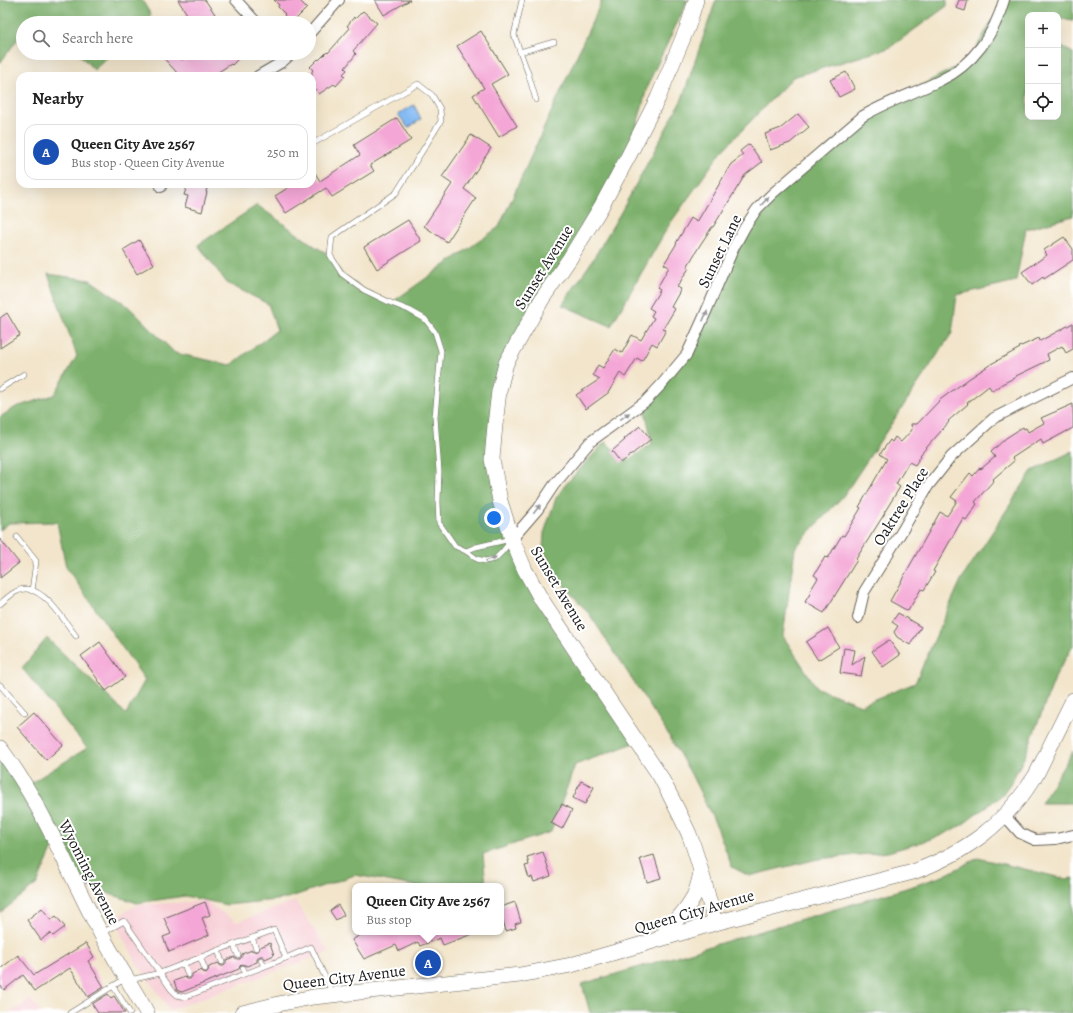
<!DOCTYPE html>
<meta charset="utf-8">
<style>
:root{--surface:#fff;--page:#f2f2f2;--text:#222;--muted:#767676;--line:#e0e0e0;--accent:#1f6fb2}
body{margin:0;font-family:Alegreya,serif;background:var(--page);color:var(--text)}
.controls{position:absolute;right:12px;top:12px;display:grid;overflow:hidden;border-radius:8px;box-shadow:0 4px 16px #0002}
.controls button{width:36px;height:36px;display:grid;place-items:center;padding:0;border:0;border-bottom:1px solid var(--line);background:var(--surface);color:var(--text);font:20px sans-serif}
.you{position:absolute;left:494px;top:518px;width:14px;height:14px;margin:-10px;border:3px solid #fff;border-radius:50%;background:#1a73e8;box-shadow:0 0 0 6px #1a73e833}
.badge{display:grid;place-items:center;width:26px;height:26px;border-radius:50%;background:var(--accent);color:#fff;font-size:13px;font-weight:700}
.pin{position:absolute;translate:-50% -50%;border:2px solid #fff;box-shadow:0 1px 4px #0006}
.popup{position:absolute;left:352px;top:883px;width:152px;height:52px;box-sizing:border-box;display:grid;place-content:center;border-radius:8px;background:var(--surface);filter:drop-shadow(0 1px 3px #0005);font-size:13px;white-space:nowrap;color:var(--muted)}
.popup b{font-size:15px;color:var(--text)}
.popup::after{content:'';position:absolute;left:50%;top:100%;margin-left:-8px;border:8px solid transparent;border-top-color:var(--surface)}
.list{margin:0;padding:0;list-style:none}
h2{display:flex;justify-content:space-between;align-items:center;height:52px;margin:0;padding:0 16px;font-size:17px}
h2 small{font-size:13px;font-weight:400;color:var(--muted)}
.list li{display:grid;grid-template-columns:26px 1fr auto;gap:12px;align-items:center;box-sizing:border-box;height:56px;margin:0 8px 8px;padding:0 8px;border:1px solid var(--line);border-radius:12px}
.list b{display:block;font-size:15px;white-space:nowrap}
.list p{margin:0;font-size:13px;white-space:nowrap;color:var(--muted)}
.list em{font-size:13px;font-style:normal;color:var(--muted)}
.icon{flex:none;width:22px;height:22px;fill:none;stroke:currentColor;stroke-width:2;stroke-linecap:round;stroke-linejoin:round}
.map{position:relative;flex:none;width:1073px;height:1013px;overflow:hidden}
.search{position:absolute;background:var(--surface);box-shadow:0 4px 16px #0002;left:16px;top:16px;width:300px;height:44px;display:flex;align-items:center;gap:10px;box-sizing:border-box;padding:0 14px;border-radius:22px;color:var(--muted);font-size:15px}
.panel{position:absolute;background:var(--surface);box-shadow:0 4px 16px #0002;left:16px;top:72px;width:300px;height:116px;border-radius:12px}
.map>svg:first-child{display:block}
.built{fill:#f7cfd5}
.forest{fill:#7db06c;stroke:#4c6644}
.water{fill:#84baf3;stroke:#506b88}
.building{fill:#f4a7d6}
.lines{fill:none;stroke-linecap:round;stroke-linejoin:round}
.lane-casing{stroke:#676259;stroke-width:6}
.street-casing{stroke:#676259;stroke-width:12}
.secondary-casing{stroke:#676259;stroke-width:16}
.lane{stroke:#fff;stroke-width:5}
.street{stroke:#fff;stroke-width:10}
.secondary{stroke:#fff;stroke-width:15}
.oneway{fill:#999}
.labels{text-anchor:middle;stroke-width:4;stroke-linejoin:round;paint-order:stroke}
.street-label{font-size:16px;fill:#1c1c1c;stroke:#fff}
</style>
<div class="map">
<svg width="1073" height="1013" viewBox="0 0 1073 1013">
<rect width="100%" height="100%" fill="#fff"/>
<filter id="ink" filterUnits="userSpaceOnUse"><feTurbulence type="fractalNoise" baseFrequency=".025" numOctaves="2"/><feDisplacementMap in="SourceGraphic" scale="8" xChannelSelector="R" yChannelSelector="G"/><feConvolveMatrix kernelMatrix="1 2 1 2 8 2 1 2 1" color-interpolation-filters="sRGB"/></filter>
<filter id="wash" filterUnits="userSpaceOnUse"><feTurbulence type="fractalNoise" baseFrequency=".012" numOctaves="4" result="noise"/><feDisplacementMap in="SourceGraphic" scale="16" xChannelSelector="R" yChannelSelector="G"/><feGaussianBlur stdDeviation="0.9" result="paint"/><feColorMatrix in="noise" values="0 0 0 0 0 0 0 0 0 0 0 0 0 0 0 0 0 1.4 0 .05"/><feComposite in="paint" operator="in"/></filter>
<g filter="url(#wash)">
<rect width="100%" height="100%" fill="#f2e5cb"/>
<g class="built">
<path d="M205,901L237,922L295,901L329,952L170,1010L138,965L113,919L137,905Z"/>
<path d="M31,999L41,1013H10Z"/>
</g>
<g class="forest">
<path d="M0,0H142L151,15L143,23H48L38,13L30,23H23V32L0,63Z"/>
<path d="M602,0H688L648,84L629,155L506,363L492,459L512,539L637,742L575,765L551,832L483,854L486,886H415L355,875L285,899L227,905L185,896L137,903L75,882L55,843L37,884L0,913V748L26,786L87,748L22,668L47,638L126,714L145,680L66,567L57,522L9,523L0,530V417L16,407L54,395L77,356L48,274L90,280L128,306L175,353L231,365L277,330L268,304L227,283L198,245L257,205L316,247L330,255L342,274L364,290L391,303L499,227Z"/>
<path d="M716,0H947V6L889,48L793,77L721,152L669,225L611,326L562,305L592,261L621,212L682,99Z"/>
<path d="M1004,0H1073V20L1058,18V15L1032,14V15H1028V117H1058V45L1073,53V216L1026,229L1016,281L957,295L952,333L844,495L795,548L783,636L817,688L861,705L915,683L961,580L1032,471L1073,451V646L1057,673L1025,756L1012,781L1002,795L962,825L940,836L919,843L888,852L818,859L749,876L732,867L717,827L691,774L666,731L590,615L561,582L543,549L544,533L556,498L565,485L605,442L628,461L652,443L645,410L662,384L687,354L757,209L863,116L969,60Z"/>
<path d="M78,53H112L94,70Z"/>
<path d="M1073,751V803H1041Z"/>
<path d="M978,858L1066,879L1073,878V1013H590L582,984L910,887L943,876Z"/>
</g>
<path class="water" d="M414,105L421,119L408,128L398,114Z"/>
<g id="blocks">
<g class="building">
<path d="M178,0H205L215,14L212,16L217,23H175L187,14Z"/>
<path d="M274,0H299L307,8L292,23L284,15L285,14L278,7L279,5Z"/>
<path d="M375,0H410L384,15Z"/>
<path d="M959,0H968L965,11L956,8Z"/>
<path d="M363,11L377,23L353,51L356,54L345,68L347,70L343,74L345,76L336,86L334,84L319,94L316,89L312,93V71L313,70L310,67L318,59L319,60L327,52L328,53L350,28L347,26L354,17L355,19Z"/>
<path d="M481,31L508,74L491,84L517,126L499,137L473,95L484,88L457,46Z"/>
<path d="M159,53H175L182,60L189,54L192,58L200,53H244L232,65L231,64L212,76H180Z"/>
<path d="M846,72L855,89L839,97L830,80Z"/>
<path d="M798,114L809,127L790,143L770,150L765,134L781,128Z"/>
<path d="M397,118L411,140L370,165L374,171L332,197L326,188L286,213L275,196L294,184H312V168L320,181L360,155L354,145Z"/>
<path d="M471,135L491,148L464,189L476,198L447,242L424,226L452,184L442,177Z"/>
<path d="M749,144L762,162L745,175L713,227H712L700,245L687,267L689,268L677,287L681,289L671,307L675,309L663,329L666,330L657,346L652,343L642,361L637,358L625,377L620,373L608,393L586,409L576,395L600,379L593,375L598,365L603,368L615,349L622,353L632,335L641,340L654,318L651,316L654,311L649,308L660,290L657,288L669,267L664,264L677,243H676L691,218L697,222L731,164L743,155L740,151Z"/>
<path d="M197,184L207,187L206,192H207L202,212L185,207L188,196L184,195L187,186L195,188Z"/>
<path d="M408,220L421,241L377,269L364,247Z"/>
<path d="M1064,237L1073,249V260L1044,279L1043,277L1032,285L1022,272L1047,255L1044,250Z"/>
<path d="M139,240L154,264L137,274L123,250Z"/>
<path d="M7,313L20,335L0,348V318Z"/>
<path d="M1073,323V349L1066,353L1062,346L1047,354L1049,360L1016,376V377L1002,384L992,391L989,386L967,403L968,404L948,421L949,422L920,455L921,456L915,465L909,462L896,484L900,487L884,513H885L856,559L857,560L824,613L805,602L811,592L810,591L818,578L814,575L825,557L828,558L842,535L844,536L861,508L859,507L887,459L880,454L890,440L892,442L895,437L901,442L912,430L911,424H917L941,399L970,378L991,364L1020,348L1019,347L1039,338L1040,341Z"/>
<path d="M1073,404V428L1043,444L1041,439L1012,458L1014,461L993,479L994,480L975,502L977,504L966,520L963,518L933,571L935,572L924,590L921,589L908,611L890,601L940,512L947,516L957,501L951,497L970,473L973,476L980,468L981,469L995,457L991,452L1006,438L1023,427L1024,429L1026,428L1028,432L1044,423L1041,418Z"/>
<path d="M640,426L651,439L621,463L612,451L625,440L624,439Z"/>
<path d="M0,539L19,563L0,578Z"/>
<path d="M898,613L921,627L910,645L897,637L894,632L898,626L892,622Z"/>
<path d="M828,628L839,647L818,660L806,642Z"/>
<path d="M889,640L900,655L883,667L872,651Z"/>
<path d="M100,642L125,677L106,691L81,656Z"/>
<path d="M844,648L855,650L852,665L865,656L861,676L840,673Z"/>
<path d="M34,712L63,745L46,760L17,727Z"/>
<path d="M581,781L594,787L585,804L573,798Z"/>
<path d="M562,804L572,810L562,829L551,823Z"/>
<path d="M543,852L551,876L534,882L532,877L529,878L525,866L529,865L527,857Z"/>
<path d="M654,855L661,878L647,882L640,859Z"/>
<path d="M205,902L210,915L202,918L209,935L169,952L163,937L171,934L164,918Z"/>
<path d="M515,902L521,922L515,924L516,928L506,931L501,913V907Z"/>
<path d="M338,905L344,915L336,920L330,911Z"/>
<path d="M42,908L51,920L56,916L65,927L53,936L50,933L41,940L27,920Z"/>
<path d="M365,932H475V933L443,945L440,938L420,946L418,942L399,951L396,945L364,959L352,940Z"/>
<path d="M86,943L94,957L88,961L104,987L88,997L70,968L35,991L23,975L4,990L0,985V969L18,955L34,975Z"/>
<path d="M270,943L274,955L265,959L263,956H260L257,958V962L247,966L245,965L242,964L240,966L239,969L182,992L179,991L177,990L174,981L185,977L187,979H190L192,976V974L201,970L203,972L206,973L208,971L209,967L218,963L221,966H224L226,963V960L234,957L237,959H240L242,956V954L252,950L254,951L257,952L259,950L260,947Z"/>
<path d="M108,994L111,998L114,996L125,1013H98L92,1004Z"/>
</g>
</g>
</g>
<g filter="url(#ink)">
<use href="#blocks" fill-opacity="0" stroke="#676259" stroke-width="1"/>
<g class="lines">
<defs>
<g id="lane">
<path d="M522,0L514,35L528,73L536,100"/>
<path d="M520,52L554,42"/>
<path d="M312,144L418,84L432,95L440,109L441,121L396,193L332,237L330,255L342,274L364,290L391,303L409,310L425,319L435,332L441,351L435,417L439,472L438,502L439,523L455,546L466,551L477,559L485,561L495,559L502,552L510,542"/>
<path d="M0,389L24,374"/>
<path d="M17,537L36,561L32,591"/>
<path d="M466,551L476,547L511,539"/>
<path d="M0,604C7,598 17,588 27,589C47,591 65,622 76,636"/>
<path d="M0,685L25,713"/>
<path d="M102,933L124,921L171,989L177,995L185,997L286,958"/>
<path d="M252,938L256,948"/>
<path d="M234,945L238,955"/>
<path d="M218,950L222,962"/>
<path d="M200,957L205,969"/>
<path d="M261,960L264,966"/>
<path d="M184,964L188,975"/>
<path d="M243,968L245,973"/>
<path d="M130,980L160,973L227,947L274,930L286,958L311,947L332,992"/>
<path d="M113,986L130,1013"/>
<path d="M70,1013L126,978"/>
</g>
<g id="street">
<path d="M236,0L257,23"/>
<path d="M309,34L339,0"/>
<path d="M258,76L282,62L292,53"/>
<path d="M161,187V184"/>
<path d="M512,539L538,509L554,485L590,442L646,401L662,384L687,354L702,321L734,247L745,227L757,209L773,193L863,116C888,101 915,93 941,80C973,65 995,33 1004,0"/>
<path d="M858,618L864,592L902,531L928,486L951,457L994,418L1073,378"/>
<path d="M1004,815L1020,833L1035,840L1056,839L1073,835"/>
</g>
<g id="secondary">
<path d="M696,0L688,26L658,98L629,155L601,207L570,258L542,299L506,363L499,391L495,425L492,459L500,501L512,539L525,570L541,599L660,776C670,795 680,814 689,834C700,863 707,893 715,923"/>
<path d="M0,748C41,802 66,867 97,926C112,956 131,984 147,1013"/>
<path d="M659,939C670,927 683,915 691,901C697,893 699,882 701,872"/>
<path d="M242,1013L283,1003L313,997L520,975L571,965L715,923L913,872C967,852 1005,824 1036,775L1073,700"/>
</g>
</defs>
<use href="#lane" class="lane-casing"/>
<use href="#street" class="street-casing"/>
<use href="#secondary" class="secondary-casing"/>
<use href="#lane" class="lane"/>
<use href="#street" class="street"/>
<use href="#secondary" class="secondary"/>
</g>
<defs><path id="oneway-solid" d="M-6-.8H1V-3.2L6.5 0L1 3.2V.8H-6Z"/></defs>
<g class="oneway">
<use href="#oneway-solid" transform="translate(765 201) rotate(-47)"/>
<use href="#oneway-solid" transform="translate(705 316) rotate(-67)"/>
<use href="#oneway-solid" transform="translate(625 416) rotate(-36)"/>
<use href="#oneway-solid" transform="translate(537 509) rotate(-52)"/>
<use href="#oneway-solid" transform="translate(491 559) rotate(-20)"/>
</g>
</g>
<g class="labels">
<g class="street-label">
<text transform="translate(719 251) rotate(-64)" y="6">Sunset Lane</text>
<text transform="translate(543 267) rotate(-58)" y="6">Sunset Avenue</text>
<text transform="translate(900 506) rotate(-58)" y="6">Oaktree Place</text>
<text transform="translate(560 588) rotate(59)" y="6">Sunset Avenue</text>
<text transform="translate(90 872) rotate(63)" y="6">Wyoming Avenue</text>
<text transform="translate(694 911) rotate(-16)" y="6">Queen City Avenue</text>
<text transform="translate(344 977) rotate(-7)" y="6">Queen City Avenue</text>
</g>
</g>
</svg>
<div class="controls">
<button>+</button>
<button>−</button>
<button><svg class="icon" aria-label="locate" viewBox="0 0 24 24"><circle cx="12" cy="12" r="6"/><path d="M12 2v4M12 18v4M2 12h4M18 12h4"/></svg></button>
</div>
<div class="you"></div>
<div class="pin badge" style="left:428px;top:963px;background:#1a4fb4">A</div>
<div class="popup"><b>Queen City Ave 2567</b>Bus stop</div>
<div class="search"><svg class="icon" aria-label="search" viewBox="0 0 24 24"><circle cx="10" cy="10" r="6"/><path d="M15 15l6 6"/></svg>Search here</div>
<section class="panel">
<h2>Nearby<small></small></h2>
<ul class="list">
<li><span class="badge" style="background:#1a4fb4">A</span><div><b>Queen City Ave 2567</b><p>Bus stop · Queen City Avenue</p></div><em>250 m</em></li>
</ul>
</section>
</div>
